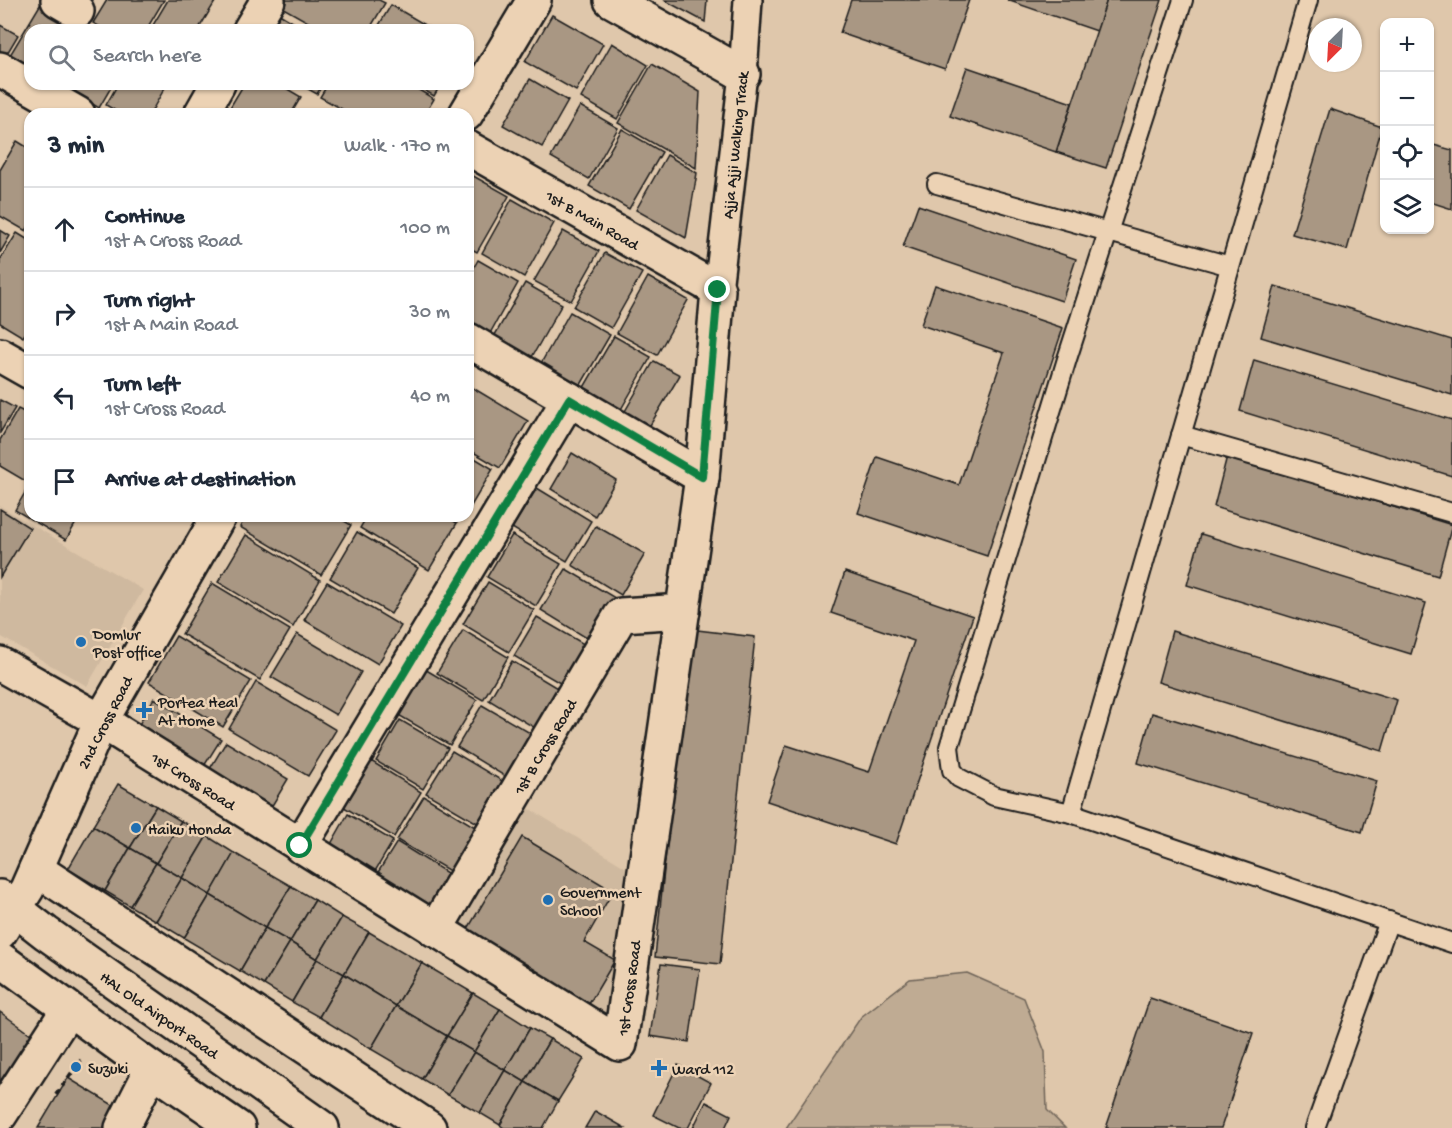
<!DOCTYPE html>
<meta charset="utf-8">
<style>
:root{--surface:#fff;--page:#f2f2f3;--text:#1f2937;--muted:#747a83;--line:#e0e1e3}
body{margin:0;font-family:"Gochi Hand",sans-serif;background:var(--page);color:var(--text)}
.controls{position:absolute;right:18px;top:18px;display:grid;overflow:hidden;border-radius:12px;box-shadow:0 2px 4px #0004}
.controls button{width:54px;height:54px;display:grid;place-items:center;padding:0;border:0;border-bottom:2px solid var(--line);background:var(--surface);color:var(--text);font:30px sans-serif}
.compass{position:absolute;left:1308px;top:18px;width:54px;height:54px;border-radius:50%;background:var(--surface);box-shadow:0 2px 4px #0004;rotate:204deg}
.stop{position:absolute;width:18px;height:18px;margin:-14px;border:4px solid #0b8043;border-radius:50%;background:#fff}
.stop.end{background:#0b8043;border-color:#fff;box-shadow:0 2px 6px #0008}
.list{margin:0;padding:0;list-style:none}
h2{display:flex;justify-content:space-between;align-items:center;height:78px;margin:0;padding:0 24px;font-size:26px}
h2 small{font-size:20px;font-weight:400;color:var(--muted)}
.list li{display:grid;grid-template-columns:39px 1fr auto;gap:18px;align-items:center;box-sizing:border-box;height:84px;padding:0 24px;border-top:2px solid var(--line)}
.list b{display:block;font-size:22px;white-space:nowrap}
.list p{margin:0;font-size:20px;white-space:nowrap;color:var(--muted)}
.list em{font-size:20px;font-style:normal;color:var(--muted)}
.icon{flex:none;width:33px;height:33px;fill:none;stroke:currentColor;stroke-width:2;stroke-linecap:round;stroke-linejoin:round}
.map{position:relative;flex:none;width:1452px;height:1128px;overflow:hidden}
.search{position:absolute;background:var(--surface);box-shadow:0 2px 4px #0004;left:24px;top:24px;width:450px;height:66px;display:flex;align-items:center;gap:15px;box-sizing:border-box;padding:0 21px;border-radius:18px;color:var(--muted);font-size:22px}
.panel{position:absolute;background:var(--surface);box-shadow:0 2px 4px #0004;left:24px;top:108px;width:450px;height:414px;border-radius:18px}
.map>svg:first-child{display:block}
.built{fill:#cfb99f}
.green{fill:#bfab93;stroke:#6e6458;stroke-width:1.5}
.building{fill:#a99783;stroke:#1c1c1c;stroke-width:1.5}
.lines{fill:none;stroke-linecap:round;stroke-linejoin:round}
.service-casing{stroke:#1c1c1c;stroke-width:22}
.pedestrian-casing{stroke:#1c1c1c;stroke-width:32}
.minor-casing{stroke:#1c1c1c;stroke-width:38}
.tertiary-casing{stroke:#1c1c1c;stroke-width:38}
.primary-casing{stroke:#1c1c1c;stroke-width:38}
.path{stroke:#1c1c1c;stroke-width:4;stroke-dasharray:6 4.5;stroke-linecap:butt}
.service{stroke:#ecd2b4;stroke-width:18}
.pedestrian{stroke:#ecd2b4;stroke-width:27}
.minor{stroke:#ecd2b4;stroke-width:33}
.tertiary{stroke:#ecd2b4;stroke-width:33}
.primary{stroke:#ecd2b4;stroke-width:33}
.route{stroke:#0b8043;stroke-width:8}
.poi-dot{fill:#1f6fb2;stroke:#ecd2b4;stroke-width:2}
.labels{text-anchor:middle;stroke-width:5;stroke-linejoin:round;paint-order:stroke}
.street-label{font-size:16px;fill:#1c1c1c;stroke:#ecd2b4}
.poi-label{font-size:16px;fill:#1c1c1c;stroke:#ecd2b4;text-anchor:start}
</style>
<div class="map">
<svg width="1452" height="1128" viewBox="0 0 1452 1128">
<rect width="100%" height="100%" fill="#dfc7ab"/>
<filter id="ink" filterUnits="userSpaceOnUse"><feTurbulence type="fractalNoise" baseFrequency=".0167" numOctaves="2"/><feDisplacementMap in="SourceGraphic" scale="12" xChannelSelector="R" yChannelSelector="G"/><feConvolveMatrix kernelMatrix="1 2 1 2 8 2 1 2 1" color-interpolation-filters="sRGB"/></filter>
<g filter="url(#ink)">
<g class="built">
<path d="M0,506L143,590L87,686L0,636Z"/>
<path d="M525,806L633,872L610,1026L450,929Z"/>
</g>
<path class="green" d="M967,973L1024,998L1045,1052L1047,1110L1065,1128H786L861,1017L910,979Z"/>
<g class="building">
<path d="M43,0L87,25L85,30H30V73L7,60Z"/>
<path d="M107,0H164L146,30H106L93,23Z"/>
<path d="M168,0H212L215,2L198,30H150Z"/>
<path d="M281,0H379L385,3L369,30H322L278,5Z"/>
<path d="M664,0H707L705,22Z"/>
<path d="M851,0H969L945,69L840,33Z"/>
<path d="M1007,0H1107L1097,31Z"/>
<path d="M1107,0H1162L1106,168L1056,152Z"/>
<path d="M391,5L434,30H376Z"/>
<path d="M276,12L306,30H265Z"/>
<path d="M552,15L603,44L576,91L525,62Z"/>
<path d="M0,25L18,35L2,62L0,61Z"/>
<path d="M612,43L648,65L617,119L581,98Z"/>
<path d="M652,64L700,92L696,168L618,123Z"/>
<path d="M967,67L1072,103L1056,152L950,116Z"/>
<path d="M530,79L568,101L542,147L503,125Z"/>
<path d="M60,84H113L99,108Z"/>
<path d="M118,84H167L150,114H121L106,105Z"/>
<path d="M244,84H279L301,97L291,114H238L229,109Z"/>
<path d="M299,84H323L317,94Z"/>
<path d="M328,84H409L434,99L425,114H351L320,97Z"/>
<path d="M414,84H441L434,96Z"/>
<path d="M580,106L618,128L589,179L551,157Z"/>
<path d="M1330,109L1382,127L1347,250L1292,234Z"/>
<path d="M622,129L662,152L629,209L589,186Z"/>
<path d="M17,141L30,149V224L26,231L0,216V170Z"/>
<path d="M1430,144L1452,150V209L1430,202Z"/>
<path d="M667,155L697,173L686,238L636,210Z"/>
<path d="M468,173L509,196L477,252L468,247Z"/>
<path d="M512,199L554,223L524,277L482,253Z"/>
<path d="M918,205L1076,259L1062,301L903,247Z"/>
<path d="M0,230L10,236L0,253Z"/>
<path d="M563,231L599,251L571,301L534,281Z"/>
<path d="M17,233L30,241V326L23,337L0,323V260Z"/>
<path d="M605,253L642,273L611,328L574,307Z"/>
<path d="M478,260L518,283L489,335L468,323V278Z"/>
<path d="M648,277L688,300L657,355L617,333Z"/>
<path d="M525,283L562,304L529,362L492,340Z"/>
<path d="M935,285L1063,328L987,556L858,513L877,457L959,485L1004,353L921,325Z"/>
<path d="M1275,286L1452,340V395L1261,337Z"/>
<path d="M570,312L610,335L579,388L540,365Z"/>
<path d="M614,336L651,357L620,411L583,389Z"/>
<path d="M1254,360L1452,420V476L1240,411Z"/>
<path d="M654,361L680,375L649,427L624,413Z"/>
<path d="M468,385L528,421L500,468L468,449Z"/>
<path d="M0,400L15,408L0,433Z"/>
<path d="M18,409L30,415V477L27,482L0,466V440Z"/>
<path d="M572,453L616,480L595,516L551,489Z"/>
<path d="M468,454L493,469L468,511Z"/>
<path d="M1227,456L1452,525L1438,576L1214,507Z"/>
<path d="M30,484V516H80L66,540L15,510Z"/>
<path d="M537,488L591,521L567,561L512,528Z"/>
<path d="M0,509L30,528L0,577Z"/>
<path d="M246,516H336L351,525L321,575L240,527Z"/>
<path d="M367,516H445L457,523L429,570L360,528Z"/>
<path d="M596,526L645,554L621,595L572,565Z"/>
<path d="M357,532L418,568L391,614L330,578Z"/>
<path d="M1201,534L1426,603L1411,654L1187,585Z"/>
<path d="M246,535L320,580L293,627L218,582Z"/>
<path d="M512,535L561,564L536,606L487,577Z"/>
<path d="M566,569L615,598L590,640L541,610Z"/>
<path d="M845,572L973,616L896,844L767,801L786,745L869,772L914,641L831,613Z"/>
<path d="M327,582L401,626L378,664L304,620Z"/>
<path d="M488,582L534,610L509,652L463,624Z"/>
<path d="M212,583L290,630L260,680L182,634Z"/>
<path d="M537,617L589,647L565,686L514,656Z"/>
<path d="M689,629L755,637L720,964L655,957Z"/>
<path d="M463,630L508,657L483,700L437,673Z"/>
<path d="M1172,631L1397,700L1382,751L1158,682Z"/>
<path d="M297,634L361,672L336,715L271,677Z"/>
<path d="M176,636L251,681L223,727L149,682Z"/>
<path d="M512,661L564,692L540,731L489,700Z"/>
<path d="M423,668L477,700L450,745L395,713Z"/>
<path d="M256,682L336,730L308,776L229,729Z"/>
<path d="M154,698L221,739L199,774L133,735Z"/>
<path d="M482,705L537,737L511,780L457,747Z"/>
<path d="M1152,713L1377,781L1362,832L1138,763Z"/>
<path d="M400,720L448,748L423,789L376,761Z"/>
<path d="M226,742L288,779L267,814L205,777Z"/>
<path d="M452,751L504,782L479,824L426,793Z"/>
<path d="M366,758L421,792L394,837L339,804Z"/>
<path d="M118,784L156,806L130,848L93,826Z"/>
<path d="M424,796L480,830L453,873L397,840Z"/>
<path d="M156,806L181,821L156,863L130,848Z"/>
<path d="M348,814L393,841L371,878L327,851Z"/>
<path d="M181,821L207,836L182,878L156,863Z"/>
<path d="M93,826L130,848L105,891L68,869Z"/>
<path d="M207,836L234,853L210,895L182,878Z"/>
<path d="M522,837L613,891L584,942L615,960L589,1004L466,932Z"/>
<path d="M397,842L452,876L425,919L370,885Z"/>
<path d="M130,848L156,863L130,906L105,891Z"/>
<path d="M234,853L291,886L265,928L210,895Z"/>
<path d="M156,863L182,878L156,921L130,906Z"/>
<path d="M182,878L210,895L184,938L156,921Z"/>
<path d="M291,886L315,900L290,942L265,928Z"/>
<path d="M210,895L265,928L240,971L184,938Z"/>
<path d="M315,900L342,917L317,959L290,942Z"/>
<path d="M342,917L369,932L344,974L317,959Z"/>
<path d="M265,928L290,942L264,985L240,971Z"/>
<path d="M369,932L422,963L396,1006L344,974Z"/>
<path d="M290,942L317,959L292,1002L264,985Z"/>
<path d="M317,959L344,974L319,1017L292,1002Z"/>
<path d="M422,963L473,993L447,1036L396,1006Z"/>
<path d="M661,964L700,969L689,1042L650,1036Z"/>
<path d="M344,974L396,1006L371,1049L319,1017Z"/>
<path d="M473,993L500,1009L474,1052L447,1036Z"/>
<path d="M1150,998L1253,1033L1221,1128H1106Z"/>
<path d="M396,1006L447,1036L422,1079L371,1049Z"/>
<path d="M500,1009L530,1028L505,1070L474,1052Z"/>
<path d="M0,1012L39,1040L4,1086L0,1083Z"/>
<path d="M530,1028L550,1039L525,1082L505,1070Z"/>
<path d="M447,1036L474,1052L448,1095L422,1079Z"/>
<path d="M550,1039L584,1059L558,1101L525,1082Z"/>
<path d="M474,1052L505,1070L480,1113L448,1095Z"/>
<path d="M678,1065L711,1083L688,1128H679L653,1115Z"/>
<path d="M505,1070L525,1082L500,1125L480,1113Z"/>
<path d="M68,1078L123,1111L113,1128H38Z"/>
<path d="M525,1082L558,1101L543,1128H504L500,1125Z"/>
<path d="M706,1102L731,1115L725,1128H693Z"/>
<path d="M595,1111L625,1128H585Z"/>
</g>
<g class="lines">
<defs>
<g id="service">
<path d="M1183,0L1067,359L949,747L952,770L959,778L994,796L1071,813L1452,943"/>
<path d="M937,184L1230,266"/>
<path d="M1181,435L1452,513"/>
<path d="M1071,813L1308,0"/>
<path d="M1315,1128L1389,921"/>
</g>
<path id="pedestrian" d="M718,290L743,74L748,0"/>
<g id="minor">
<path d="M58,0L77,11"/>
<path d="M611,0L743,74"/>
<path d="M250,30L268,0"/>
<path d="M0,69L78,114"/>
<path d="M201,114L218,84"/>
<path d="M466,114L534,0"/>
<path d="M468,340L702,477"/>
<path d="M0,355L30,372"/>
<path d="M219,516L101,721L620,1044L702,477L718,290L468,148"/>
<path d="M300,846L569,399"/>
<path d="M36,869L429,1128"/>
<path d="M435,930L621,615L683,611"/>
<path d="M0,1115L68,1010"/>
<path d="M122,1128L152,1069"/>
</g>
<path id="tertiary" d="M0,664L101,721L27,889L0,932"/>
<g id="primary">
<path d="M0,897L46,933L322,1128"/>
<path d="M0,959L152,1069L238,1128"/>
</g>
</defs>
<use href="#service" class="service-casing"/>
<use href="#pedestrian" class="pedestrian-casing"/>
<use href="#minor" class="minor-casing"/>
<use href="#tertiary" class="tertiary-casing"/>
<use href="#primary" class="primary-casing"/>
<path class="path" d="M56,1095L81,1060"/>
<use href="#service" class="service"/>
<use href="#pedestrian" class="pedestrian"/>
<use href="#minor" class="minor"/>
<use href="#tertiary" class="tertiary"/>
<use href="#primary" class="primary"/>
</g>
</g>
<g class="lines" filter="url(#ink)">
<path class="route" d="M300,846L569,399L702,477L718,290"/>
</g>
<g class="poi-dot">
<circle cx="81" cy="642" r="6"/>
<path d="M141 701h6v6h6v6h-6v6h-6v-6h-6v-6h6z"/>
<circle cx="136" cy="828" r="6"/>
<circle cx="548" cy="900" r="6"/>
<circle cx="76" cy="1067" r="6"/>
<path d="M656 1059h6v6h6v6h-6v6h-6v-6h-6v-6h6z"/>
</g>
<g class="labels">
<g class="street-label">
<text transform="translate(734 145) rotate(-84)" y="6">Ajja Ajji Walking Track</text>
<text transform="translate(593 219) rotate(30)" y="6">1st B Main Road</text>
<text transform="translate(104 722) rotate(-63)" y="6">2nd Cross Road</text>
<text transform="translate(544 746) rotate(-59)" y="6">1st B Cross Road</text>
<text transform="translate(194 780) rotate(32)" y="6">1st Cross Road</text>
<text transform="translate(628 988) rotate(-82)" y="6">1st Cross Road</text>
<text transform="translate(160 1014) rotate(35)" y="6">HAL Old Airport Road</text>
</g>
<g class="poi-label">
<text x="93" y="639">Domlur<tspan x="93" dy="18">Post office</tspan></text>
<text x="158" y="707">Portea Heal<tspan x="158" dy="18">At Home</tspan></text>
<text x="148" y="834">Haiku Honda</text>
<text x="560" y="897">Government<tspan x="560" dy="18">School</tspan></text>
<text x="88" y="1073">Suzuki</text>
<text x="672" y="1074">Ward 112</text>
</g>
</g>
</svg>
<div class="controls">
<button>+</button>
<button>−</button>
<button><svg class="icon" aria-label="locate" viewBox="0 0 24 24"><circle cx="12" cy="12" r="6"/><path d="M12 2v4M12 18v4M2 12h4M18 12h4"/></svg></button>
<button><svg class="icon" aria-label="layers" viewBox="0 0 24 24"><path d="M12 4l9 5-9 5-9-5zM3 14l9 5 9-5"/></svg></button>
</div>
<svg class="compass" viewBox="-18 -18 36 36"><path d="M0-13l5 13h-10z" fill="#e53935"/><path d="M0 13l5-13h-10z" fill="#747a83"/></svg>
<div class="stop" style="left:300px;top:846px"></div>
<div class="stop end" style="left:718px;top:290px"></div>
<div class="search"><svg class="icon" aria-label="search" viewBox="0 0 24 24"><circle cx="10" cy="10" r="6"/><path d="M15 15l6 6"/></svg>Search here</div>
<section class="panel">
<h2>3 min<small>Walk · 170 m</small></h2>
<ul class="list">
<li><svg class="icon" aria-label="ahead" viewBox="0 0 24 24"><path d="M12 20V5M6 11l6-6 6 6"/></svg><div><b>Continue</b><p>1st A Cross Road</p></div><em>100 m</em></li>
<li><svg class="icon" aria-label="right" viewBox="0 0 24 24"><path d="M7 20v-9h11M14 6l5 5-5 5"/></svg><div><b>Turn right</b><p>1st A Main Road</p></div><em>30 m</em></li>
<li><svg class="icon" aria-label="left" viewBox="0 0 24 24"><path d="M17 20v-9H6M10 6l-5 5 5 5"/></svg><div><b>Turn left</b><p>1st Cross Road</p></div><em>40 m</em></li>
<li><svg class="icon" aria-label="arrive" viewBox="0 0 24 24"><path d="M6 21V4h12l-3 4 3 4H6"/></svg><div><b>Arrive at destination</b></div></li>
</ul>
</section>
</div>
